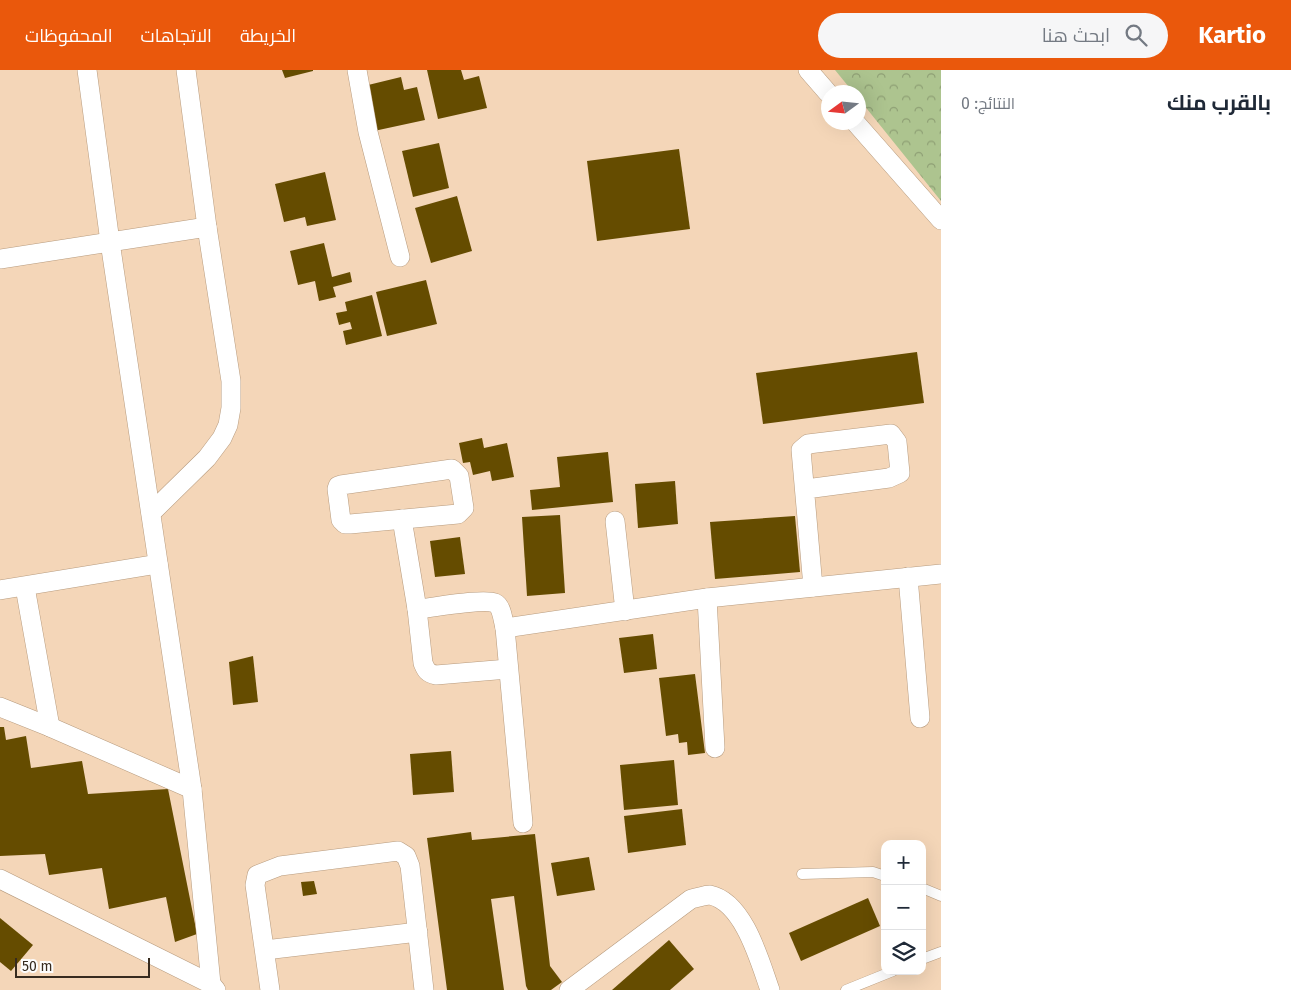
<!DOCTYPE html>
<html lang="ar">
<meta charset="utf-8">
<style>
:root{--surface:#fff;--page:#f6f6f7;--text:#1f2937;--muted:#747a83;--line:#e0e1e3;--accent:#ea580c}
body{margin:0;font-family:"Fira Sans",Cairo,sans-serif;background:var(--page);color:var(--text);direction:rtl}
.controls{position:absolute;right:15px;bottom:15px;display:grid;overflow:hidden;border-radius:10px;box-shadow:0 5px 20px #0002}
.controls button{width:45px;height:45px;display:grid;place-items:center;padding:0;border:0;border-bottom:1px solid var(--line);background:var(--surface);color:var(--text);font:25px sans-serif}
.compass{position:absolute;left:821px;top:15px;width:45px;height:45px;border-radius:50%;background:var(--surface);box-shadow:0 5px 20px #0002;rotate:255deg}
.scale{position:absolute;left:15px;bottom:12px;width:135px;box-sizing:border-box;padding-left:5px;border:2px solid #372b1f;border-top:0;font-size:14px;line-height:18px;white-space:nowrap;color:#372b1f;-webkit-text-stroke:4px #fdfdfd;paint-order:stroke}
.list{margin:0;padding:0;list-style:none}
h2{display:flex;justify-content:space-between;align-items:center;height:65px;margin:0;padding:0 20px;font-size:21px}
h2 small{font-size:16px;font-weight:400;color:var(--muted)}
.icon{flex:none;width:28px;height:28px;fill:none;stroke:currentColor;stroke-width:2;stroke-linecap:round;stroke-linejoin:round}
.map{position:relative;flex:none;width:941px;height:920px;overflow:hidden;direction:ltr}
header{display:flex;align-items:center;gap:30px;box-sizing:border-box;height:70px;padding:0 25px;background:var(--accent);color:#fff}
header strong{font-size:24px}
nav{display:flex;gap:28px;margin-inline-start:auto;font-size:18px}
.search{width:350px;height:45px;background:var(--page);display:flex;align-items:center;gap:12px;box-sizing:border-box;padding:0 18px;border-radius:28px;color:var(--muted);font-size:19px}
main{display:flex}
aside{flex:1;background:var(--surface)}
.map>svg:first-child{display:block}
.forest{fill:url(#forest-crowns)}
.building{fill:#654c00}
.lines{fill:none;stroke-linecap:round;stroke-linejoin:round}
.lane-casing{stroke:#b79b7e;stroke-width:11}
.street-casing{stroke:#b79b7e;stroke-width:20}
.lane{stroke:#fff;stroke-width:10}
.street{stroke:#fff;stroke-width:19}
</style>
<header>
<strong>Kartio</strong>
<div class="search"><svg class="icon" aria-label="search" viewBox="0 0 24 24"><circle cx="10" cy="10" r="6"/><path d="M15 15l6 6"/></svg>ابحث هنا</div>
<nav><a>الخريطة</a><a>الاتجاهات</a><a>المحفوظات</a></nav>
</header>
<main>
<aside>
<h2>بالقرب منك<small>النتائج: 0</small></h2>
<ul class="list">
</ul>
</aside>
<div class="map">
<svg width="941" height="920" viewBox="0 0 941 920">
<defs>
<pattern id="forest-crowns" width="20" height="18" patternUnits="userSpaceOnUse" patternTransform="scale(1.25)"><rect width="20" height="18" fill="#adc48f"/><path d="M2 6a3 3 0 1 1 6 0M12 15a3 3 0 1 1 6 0" fill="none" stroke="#8e9f74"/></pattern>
</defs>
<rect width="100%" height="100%" fill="#f4d6b8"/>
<path class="forest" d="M835,0H941V131L859,29L858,22H853Z"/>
<g class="building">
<path d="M282,0H313V1L285,8Z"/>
<path d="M427,0H461L464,10L479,6L487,38L438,49Z"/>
<path d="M401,7L404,20L417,17L425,50L374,61L364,16Z"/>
<path d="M439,73L449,118L413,127L402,81Z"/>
<path d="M679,79L690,159L597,171L587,91Z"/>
<path d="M325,102L336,150L307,156L305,147L284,152L275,114Z"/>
<path d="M457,126L472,181L431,193L415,138Z"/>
<path d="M324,173L332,207L350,202L352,212L333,217L336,227L319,231L315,211L298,215L290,181Z"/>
<path d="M426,210L437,254L387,266L376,222Z"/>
<path d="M372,225L382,266L346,275L343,261L352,259L350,252L339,255L336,243L347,241L345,232Z"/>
<path d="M917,282L924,333L763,354L756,303Z"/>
<path d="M482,368L484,378L507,373L514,407L492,411L490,401L473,405L470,392L463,393L459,373Z"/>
<path d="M608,382L613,432L532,440L530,420L560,417L557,387Z"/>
<path d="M675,411L678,454L638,458L635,414Z"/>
<path d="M560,445L565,523L527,526L522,447Z"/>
<path d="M795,446L800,502L715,509L710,452Z"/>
<path d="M460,467L465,504L435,507L430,471Z"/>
<path d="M653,564L657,599L624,603L619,568Z"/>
<path d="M253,586L258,632L233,635L229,592Z"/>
<path d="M695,604L705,683L688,685L687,672L679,673L678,664L666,666L659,608Z"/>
<path d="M0,657H4L6,670L26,666L31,698L82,691L88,724L168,719L197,864L175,872L166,827L109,839L102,798L49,805L45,784L0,786Z"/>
<path d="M451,681L454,722L413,725L410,684Z"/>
<path d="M674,690L678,735L624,740L620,695Z"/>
<path d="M682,739L686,775L628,783L624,746Z"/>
<path d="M471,762L472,770L535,764L550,896L562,912L551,920H528L526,916L514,826L491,829L504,920H447L427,768Z"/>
<path d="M589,787L595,820L557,826L551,793Z"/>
<path d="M314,811L317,824L303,826L301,812Z"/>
<path d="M868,828L880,856L801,891L789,863Z"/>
<path d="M0,848L33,875L11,901L0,892Z"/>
<path d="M669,870L694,899L670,920H612Z"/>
</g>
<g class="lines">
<defs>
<g id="lane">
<path d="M802,804L873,802L885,806"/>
<path d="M922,818L941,826"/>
<path d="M922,889L941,882"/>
<path d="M846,920L893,901"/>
</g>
<g id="street">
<path d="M87,0L110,172L192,719L211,914"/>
<path d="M357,0L368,62L400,187"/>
<path d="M808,0L828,23"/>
<path d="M855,52L941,150"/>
<path d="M0,189L207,157"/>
<path d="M452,399L459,406L464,438L458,444L350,454H345L341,450L337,419L338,416L341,415Z"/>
<path d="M806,419L889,408L900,403L897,372L891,364L808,374L801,380L813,517"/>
<path d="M151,443L207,388L222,368L228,355L231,338V311L207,157L186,0"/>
<path d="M402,449L417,539L423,593C426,600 427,603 436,605L508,599"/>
<path d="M615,451L625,541"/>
<path d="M908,507L920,648"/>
<path d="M25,517L50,657"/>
<path d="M0,520L158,494"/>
<path d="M707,528L715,678"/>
<path d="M417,539C431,538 484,528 495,533C502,536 503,551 505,558L523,753"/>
<path d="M505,558L707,528L941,504"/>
<path d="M0,637L50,657L192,719"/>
<path d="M0,809L211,914L216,920"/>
<path d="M265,880L418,862"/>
<path d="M270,920L255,815L257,805L280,796L398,781L406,786L410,796L424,920"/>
<path d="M569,920L691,829C697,828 705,825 710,825C744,832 760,892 770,920"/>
</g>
</defs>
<use href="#lane" class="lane-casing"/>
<use href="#street" class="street-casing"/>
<use href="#lane" class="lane"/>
<use href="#street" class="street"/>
</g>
</svg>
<div class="controls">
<button>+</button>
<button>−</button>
<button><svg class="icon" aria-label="layers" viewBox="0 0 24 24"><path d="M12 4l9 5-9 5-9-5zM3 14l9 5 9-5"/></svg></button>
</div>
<svg class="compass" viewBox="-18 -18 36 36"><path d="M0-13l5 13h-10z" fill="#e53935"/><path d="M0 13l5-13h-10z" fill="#747a83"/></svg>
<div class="scale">50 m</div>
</div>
</main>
